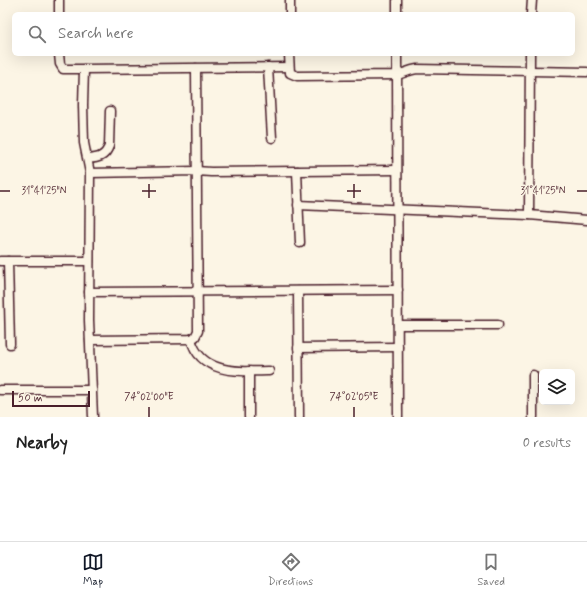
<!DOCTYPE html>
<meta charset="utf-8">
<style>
:root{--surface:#fff;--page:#f2f2f2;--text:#222;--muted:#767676;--line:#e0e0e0;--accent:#111827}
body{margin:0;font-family:Mynerve,sans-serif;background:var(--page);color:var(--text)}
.controls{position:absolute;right:12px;bottom:12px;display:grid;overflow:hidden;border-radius:6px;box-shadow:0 4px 16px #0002}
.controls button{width:36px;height:36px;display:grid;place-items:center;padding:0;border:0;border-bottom:1px solid var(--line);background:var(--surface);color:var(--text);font:20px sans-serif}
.scale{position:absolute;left:12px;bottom:10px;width:78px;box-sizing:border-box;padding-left:4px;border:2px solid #4a1f2b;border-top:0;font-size:11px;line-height:14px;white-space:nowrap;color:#4a1f2b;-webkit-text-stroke:3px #fcf5e5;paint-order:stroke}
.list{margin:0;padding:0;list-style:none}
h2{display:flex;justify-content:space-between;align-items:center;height:52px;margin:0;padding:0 16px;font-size:17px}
h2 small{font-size:13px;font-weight:400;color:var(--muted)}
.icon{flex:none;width:22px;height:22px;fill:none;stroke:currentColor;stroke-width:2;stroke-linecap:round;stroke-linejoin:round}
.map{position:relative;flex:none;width:587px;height:417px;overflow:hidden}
.search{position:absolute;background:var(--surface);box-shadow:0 4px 16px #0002;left:12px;right:12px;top:12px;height:44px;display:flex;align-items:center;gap:10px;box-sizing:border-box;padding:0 14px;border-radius:6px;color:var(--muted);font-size:15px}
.sheet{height:124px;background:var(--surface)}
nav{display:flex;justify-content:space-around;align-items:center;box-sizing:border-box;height:56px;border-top:1px solid var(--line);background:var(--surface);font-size:11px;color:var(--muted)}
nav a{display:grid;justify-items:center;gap:2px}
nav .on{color:var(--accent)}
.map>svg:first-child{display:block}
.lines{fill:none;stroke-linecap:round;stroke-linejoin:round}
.minor-casing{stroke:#4a1f2b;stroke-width:11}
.minor{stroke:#fcf5e5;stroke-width:8}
.ticks{fill:none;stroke:#4a1f2b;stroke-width:1.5}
.ticks-label{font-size:10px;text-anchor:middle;fill:#4a1f2b;stroke:#fcf5e5;stroke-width:3;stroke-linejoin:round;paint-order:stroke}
</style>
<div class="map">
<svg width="587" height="417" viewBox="0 0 587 417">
<rect width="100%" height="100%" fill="#fcf5e5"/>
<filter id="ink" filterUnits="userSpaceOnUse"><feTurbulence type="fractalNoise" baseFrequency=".025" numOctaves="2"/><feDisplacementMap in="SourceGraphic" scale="8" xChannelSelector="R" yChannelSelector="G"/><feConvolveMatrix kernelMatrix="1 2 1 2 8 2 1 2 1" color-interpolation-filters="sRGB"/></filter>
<g filter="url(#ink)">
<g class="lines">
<defs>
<g id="minor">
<path d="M59,0V14"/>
<path d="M397,0V14"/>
<path d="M290,14V0"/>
<path d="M531,14L532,0"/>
<path d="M59,54L60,64L63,69H84L289,67"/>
<path d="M289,54L290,73L297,76L397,75C405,73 409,70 417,69L587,72"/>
<path d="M397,54L398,417"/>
<path d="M268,67L272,138"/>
<path d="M84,69L83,105L84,143L90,173L89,320L93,417"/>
<path d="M88,159C98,158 105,157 109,146L110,111"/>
<path d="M297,171L300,243"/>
<path d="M90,173L196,171L211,172L397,170"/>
<path d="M298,205L529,215L587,220"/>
<path d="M529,215L530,54"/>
<path d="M0,261H89"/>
<path d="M8,261L10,344"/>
<path d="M298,291L299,417"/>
<path d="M89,292L398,290"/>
<path d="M398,325H498"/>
<path d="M191,339C200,374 239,372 269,371"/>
<path d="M90,340L191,339L195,337L198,331L196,68"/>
<path d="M298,348L398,347"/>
<path d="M0,390H92"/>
<path d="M249,417V371"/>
<path d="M533,417V375"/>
</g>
</defs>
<use href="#minor" class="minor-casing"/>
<use href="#minor" class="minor"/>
</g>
</g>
<path class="ticks" d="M149,184V198M354,184V198M0,191H10M142,191H156M347,191H361M577,191H587M149,407V417M354,407V417"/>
<g class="ticks-label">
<text x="44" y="194">31°41'25"N</text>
<text x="543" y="194">31°41'25"N</text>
<text x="149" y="400">74°02'00"E</text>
<text x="354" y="400">74°02'05"E</text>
</g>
</svg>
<div class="controls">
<button><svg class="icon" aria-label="layers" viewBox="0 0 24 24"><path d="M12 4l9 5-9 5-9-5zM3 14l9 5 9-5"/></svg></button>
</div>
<div class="scale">50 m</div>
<div class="search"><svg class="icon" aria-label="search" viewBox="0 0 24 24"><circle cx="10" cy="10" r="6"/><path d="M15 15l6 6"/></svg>Search here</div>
</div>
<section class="sheet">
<h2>Nearby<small>0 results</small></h2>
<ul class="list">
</ul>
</section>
<nav>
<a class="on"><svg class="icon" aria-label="map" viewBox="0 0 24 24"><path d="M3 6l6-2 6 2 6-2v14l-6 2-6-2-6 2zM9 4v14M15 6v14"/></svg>Map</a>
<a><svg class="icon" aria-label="directions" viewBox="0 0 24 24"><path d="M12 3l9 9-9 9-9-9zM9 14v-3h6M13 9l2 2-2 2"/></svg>Directions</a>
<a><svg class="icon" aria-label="saved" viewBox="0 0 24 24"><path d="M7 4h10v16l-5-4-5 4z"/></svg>Saved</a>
</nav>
